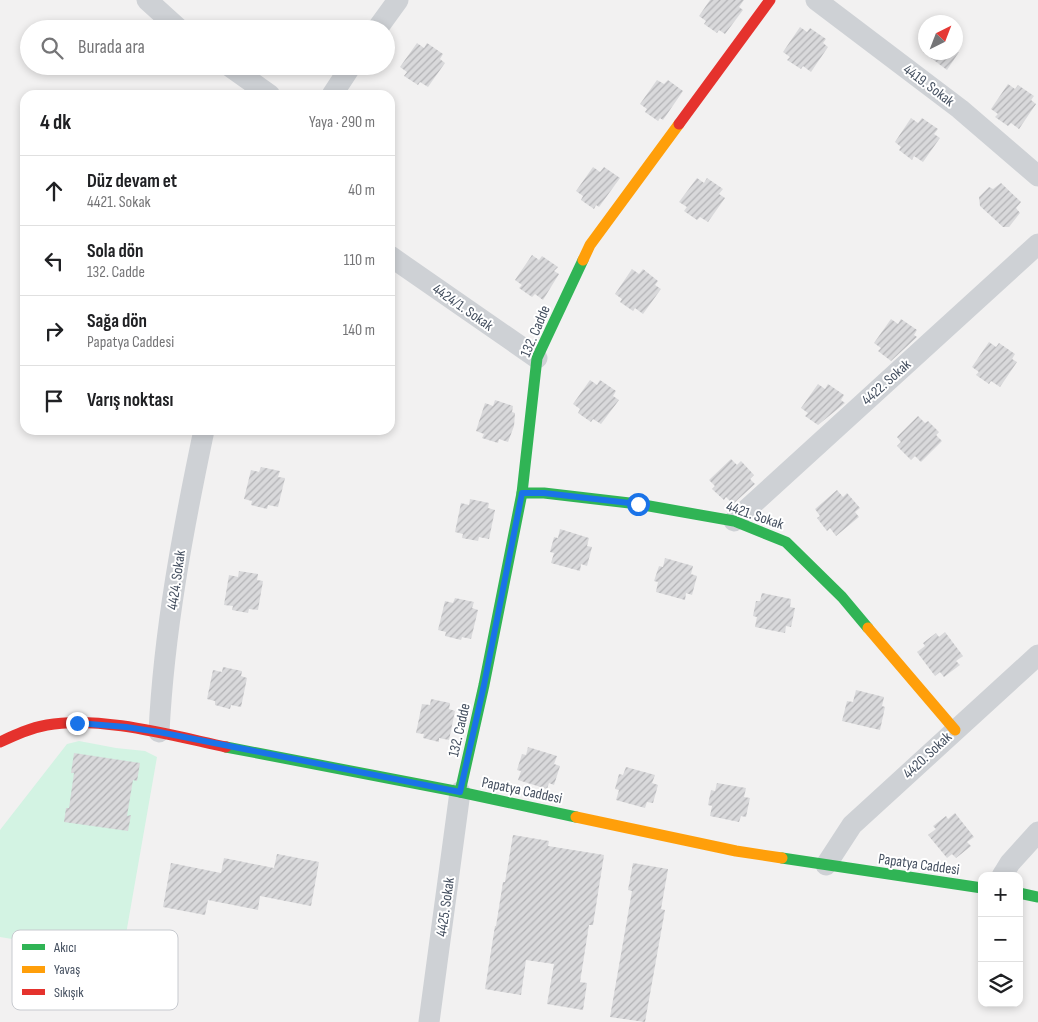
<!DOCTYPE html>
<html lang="tr">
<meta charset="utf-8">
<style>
:root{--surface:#fff;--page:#f6f6f6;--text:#202124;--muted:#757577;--line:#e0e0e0}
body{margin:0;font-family:"Sofia Sans Condensed",sans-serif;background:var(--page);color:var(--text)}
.controls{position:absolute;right:15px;bottom:15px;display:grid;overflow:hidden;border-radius:10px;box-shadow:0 2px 8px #0003}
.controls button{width:45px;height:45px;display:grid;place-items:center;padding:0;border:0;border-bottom:1px solid var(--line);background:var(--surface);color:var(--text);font:25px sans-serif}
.compass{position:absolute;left:918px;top:15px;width:45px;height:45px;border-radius:50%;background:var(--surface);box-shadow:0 2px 8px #0003;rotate:42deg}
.stop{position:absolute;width:15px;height:15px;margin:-11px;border:4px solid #1a73e8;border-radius:50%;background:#fff}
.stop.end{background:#1a73e8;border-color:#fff;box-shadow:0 1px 5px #0008}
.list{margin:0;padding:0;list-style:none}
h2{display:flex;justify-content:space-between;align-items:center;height:65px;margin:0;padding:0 20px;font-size:21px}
h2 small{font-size:16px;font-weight:400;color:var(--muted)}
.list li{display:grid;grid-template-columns:32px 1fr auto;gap:15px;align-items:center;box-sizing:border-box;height:70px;padding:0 20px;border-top:1px solid var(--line)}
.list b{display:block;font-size:19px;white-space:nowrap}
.list p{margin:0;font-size:16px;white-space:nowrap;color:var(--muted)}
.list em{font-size:16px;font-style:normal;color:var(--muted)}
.icon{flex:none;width:28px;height:28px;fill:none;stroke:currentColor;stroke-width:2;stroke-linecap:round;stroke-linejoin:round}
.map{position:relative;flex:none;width:1038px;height:1022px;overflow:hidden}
.search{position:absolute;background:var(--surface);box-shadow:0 2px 8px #0003;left:20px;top:20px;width:375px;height:55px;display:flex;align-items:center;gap:12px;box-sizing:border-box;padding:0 18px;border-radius:28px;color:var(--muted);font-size:19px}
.panel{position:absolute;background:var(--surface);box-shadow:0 2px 8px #0003;left:20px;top:90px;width:375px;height:345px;border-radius:15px}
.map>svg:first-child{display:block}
.garden{fill:#d3f3e3}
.building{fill:url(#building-hatch)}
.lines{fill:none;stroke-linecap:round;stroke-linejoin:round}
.street{stroke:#ced1d5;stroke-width:21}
.fast{stroke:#30b455;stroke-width:11}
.slow{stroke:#ff9f0a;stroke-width:11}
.jam{stroke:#e5322d;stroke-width:11}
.route{stroke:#1a73e8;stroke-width:6}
.labels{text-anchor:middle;stroke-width:4;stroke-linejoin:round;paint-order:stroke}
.street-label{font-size:15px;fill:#455060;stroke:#fff}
.key{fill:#fff;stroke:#c7cacf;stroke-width:1}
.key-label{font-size:14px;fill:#455060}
</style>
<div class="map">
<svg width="1038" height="1022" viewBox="0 0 1038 1022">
<defs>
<pattern id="building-hatch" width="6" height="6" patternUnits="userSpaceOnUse" patternTransform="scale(1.25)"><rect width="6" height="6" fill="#d9d9db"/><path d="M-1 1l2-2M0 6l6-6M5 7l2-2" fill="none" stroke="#b2b2b5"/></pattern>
</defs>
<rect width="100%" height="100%" fill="#f2f1f1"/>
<path class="garden" d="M79,741L116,748L145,751L157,757L122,957L0,937V830L67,744Z"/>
<g class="building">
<path d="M710,0H744L739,7L743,10L725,34L719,30L717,33L704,24L706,21L699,16Z"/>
<path d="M800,27L807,32L810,28L826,39L823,43L828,47L811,72L803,66L801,69L787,60L790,57L783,52Z"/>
<path d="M417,43L424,48L427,43L443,54L440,59L445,63L428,87L420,82L418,85L404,76L407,72L400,67Z"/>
<path d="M923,52H959L947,70Z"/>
<path d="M657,80L664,84L668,80L683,91L663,120L660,118L658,121L645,112L647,109L640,104Z"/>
<path d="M1008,84L1015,89L1018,85L1034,96L1031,100L1036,104L1019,129L1011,123L1008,126L995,117L998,114L991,109Z"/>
<path d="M911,118L918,123L922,118L938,129L934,134L940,138L923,162L914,156L912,160L899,150L901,147L895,142Z"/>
<path d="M593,167L600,172L604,167L620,178L599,207L596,205L594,209L581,200L583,196L576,191Z"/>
<path d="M697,178L704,183L707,178L723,189L719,194L725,198L708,222L700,217L697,220L684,211L687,207L679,202Z"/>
<path d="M1001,183L1021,202L1016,208L1020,213L1009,227H1003L980,206L979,197L989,187L993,189Z"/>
<path d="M532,255L539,260L542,256L558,267L554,271L559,274L543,300L535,294L532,297L519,288L522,285L515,280Z"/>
<path d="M632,269L639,274L643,269L658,281L655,285L661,289L643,314L635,308L633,311L620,302L622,299L615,294Z"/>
<path d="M891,319L898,324L901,319L917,330L914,335L917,337L891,361L878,351L881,348L874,343Z"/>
<path d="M989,342L996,347L999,343L1015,354L1012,359L1017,362L1000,387L991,381L989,384L976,375L979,372L972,367Z"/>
<path d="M590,380L597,385L600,380L616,391L613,396L619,400L601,424L593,419L591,422L578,413L580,409L573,404Z"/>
<path d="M818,384L825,389L828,384L844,395L841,400L845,403L818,425L805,416L808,413L801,408Z"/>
<path d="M495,400L513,406L512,412L515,413L514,426L508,442L499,439L498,443L482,438L484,434L476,431L485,403L493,406Z"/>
<path d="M918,416L925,423L928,421L939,432L936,435L942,441L921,462L915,456L911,460L897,446L901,442L897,437Z"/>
<path d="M731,459L737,465L741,461L754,475L750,479L755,484L733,504L726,497L724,500L712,489L715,486L709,480Z"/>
<path d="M261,467L280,471L278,477L285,478L278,507L268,505L267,509L251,505L252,501L244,499L251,470L259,472Z"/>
<path d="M837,490L843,497L847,493L860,508L855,512L859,517L836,536L830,528L827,531L817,518L820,516L815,509Z"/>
<path d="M470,499L489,503L488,508L495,510L489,539L479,537L478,541L462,538L463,534L455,532L461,503L469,505Z"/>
<path d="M560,529L589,538L587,546L592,547L587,566L581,564L580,571L551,563L554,553L550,552L554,537L558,538Z"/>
<path d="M665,558L693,566L691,574L697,576L692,595L686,593L685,600L656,592L658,582L654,581L659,566L663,567Z"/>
<path d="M239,571L258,574L257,580L263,581L258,610L249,609L248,613L232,610L233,606L224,605L229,575L238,577Z"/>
<path d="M762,593L791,599L790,607L795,608L791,627L786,626L785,633L755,627L757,617L753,616L756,601H760Z"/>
<path d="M455,598L474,602L472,608L478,610L471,639L462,637L461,640L445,636L446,632L438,630L445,601L453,603Z"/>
<path d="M945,632L963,656L956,661L960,665L944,677L940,672L935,676L917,652L925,646L923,643L936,633L939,637Z"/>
<path d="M223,667L242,671L241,676L247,678L241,707L231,705L230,709L215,705V701L207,699L213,670L222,672Z"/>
<path d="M856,690L884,697L882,706L885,707L880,730L842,721L847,701L853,702Z"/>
<path d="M431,699L450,703L449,709L455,711L449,740L439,738V742L423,738L424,734L416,733L422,704L430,705Z"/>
<path d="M528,747L557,756L554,764L560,766L554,785L549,783L547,789L518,780L521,771L517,770L522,754L526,755Z"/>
<path d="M74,753L140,763L137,781L133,780L127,816L131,815L128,831L64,822L66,808H69L74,773H71Z"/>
<path d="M626,767L655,775L652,783L658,785L653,803L647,802L645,808L616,800L619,790L615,789L619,774L623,775Z"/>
<path d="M717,783L746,788L744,797L750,798L746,817L741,816L739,822L710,816L712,806L708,805L711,790L715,791Z"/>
<path d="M955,813L974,837L967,842L971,846L956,858L952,854L947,858L928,835L936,829L933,826L946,816L948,819Z"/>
<path d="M513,835L549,841L548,846L604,855L593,925H589L580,982L587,983L583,1010L547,1004L554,964L526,960L521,995L485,989L495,926H496L503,882H505Z"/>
<path d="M277,854L319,862L311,906L260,896L258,910L208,900L205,915L163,907L171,863L221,873L224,858L274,868Z"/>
<path d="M633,863L668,869L661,909L665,910L645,1022L610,1017L632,891L628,890Z"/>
</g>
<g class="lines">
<g class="street">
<path d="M147,0L179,29"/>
<path d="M816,0L960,109L1038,176"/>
<path d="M377,29L398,0"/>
<path d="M229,66L270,95"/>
<path d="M332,95L351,66"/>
<path d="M390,256L537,358"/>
<path d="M734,521L1038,244"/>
<path d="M159,732C164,630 183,530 204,430"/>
<path d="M826,865L852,825L1038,655"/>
<path d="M1002,876L1010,863L1038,832"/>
<path d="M429,1022L460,792"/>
</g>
<g class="fast">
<path d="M522,493H544L638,504L734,521L786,542L842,597L868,628"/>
<path d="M226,747L460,792L576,817"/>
<path d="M460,792L484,685L522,493L537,358L583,260"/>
<path d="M782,858L982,888"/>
<path d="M1019,893L1038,897"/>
</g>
<g class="slow">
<path d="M583,260L590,245L679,124"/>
<path d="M868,628L955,730"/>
<path d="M576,817L736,851L782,858"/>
</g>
<g class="jam">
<path d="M679,124L770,0"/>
<path d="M0,742C15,735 30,728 47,725C99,715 174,736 226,747"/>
</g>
</g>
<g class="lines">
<path class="route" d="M77,723L126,727L159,732L460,792L484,685L522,493H544L638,504"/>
</g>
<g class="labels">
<g class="street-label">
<text transform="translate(929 85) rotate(37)" y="5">4419. Sokak</text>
<text transform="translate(463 307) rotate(35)" y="5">4424/1. Sokak</text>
<text transform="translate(535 331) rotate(-67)" y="5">132. Cadde</text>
<text transform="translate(886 382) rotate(-42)" y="5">4422. Sokak</text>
<text transform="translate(755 515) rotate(19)" y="5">4421. Sokak</text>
<text transform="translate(176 580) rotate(-82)" y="5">4424. Sokak</text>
<text transform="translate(459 730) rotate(-77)" y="5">132. Cadde</text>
<text transform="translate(927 755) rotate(-43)" y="5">4420. Sokak</text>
<text transform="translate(522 790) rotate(12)" y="5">Papatya Caddesi</text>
<text transform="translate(919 864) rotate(8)" y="5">Papatya Caddesi</text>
<text transform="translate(445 907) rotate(-82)" y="5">4425. Sokak</text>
</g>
</g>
<rect x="12" y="930" width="166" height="80" rx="8" class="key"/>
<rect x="22" y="944" width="23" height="6" fill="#30b455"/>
<rect x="22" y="966" width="23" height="7" fill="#ff9f0a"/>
<rect x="22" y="989" width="23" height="6" fill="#e5322d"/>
<g class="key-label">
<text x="54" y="952">Akıcı</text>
<text x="54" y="974">Yavaş</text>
<text x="54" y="997">Sıkışık</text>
</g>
</svg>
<div class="controls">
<button>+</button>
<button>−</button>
<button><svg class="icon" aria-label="layers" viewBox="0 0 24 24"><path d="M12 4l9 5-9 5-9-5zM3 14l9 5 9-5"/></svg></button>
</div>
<svg class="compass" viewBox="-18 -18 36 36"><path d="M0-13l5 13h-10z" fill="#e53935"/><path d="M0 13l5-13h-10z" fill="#757577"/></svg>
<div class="stop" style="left:638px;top:504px"></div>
<div class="stop end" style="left:77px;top:723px"></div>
<div class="search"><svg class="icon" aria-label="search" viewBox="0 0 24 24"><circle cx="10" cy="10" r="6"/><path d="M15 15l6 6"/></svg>Burada ara</div>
<section class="panel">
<h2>4 dk<small>Yaya · 290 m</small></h2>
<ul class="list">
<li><svg class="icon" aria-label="ahead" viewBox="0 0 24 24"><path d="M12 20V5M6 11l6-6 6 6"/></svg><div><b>Düz devam et</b><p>4421. Sokak</p></div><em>40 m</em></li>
<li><svg class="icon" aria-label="left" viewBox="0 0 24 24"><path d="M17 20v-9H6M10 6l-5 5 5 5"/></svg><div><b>Sola dön</b><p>132. Cadde</p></div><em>110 m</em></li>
<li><svg class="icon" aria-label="right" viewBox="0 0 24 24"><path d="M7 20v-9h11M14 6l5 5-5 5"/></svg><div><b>Sağa dön</b><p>Papatya Caddesi</p></div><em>140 m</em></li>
<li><svg class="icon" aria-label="arrive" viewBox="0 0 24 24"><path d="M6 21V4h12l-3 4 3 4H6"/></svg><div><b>Varış noktası</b></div></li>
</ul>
</section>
</div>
